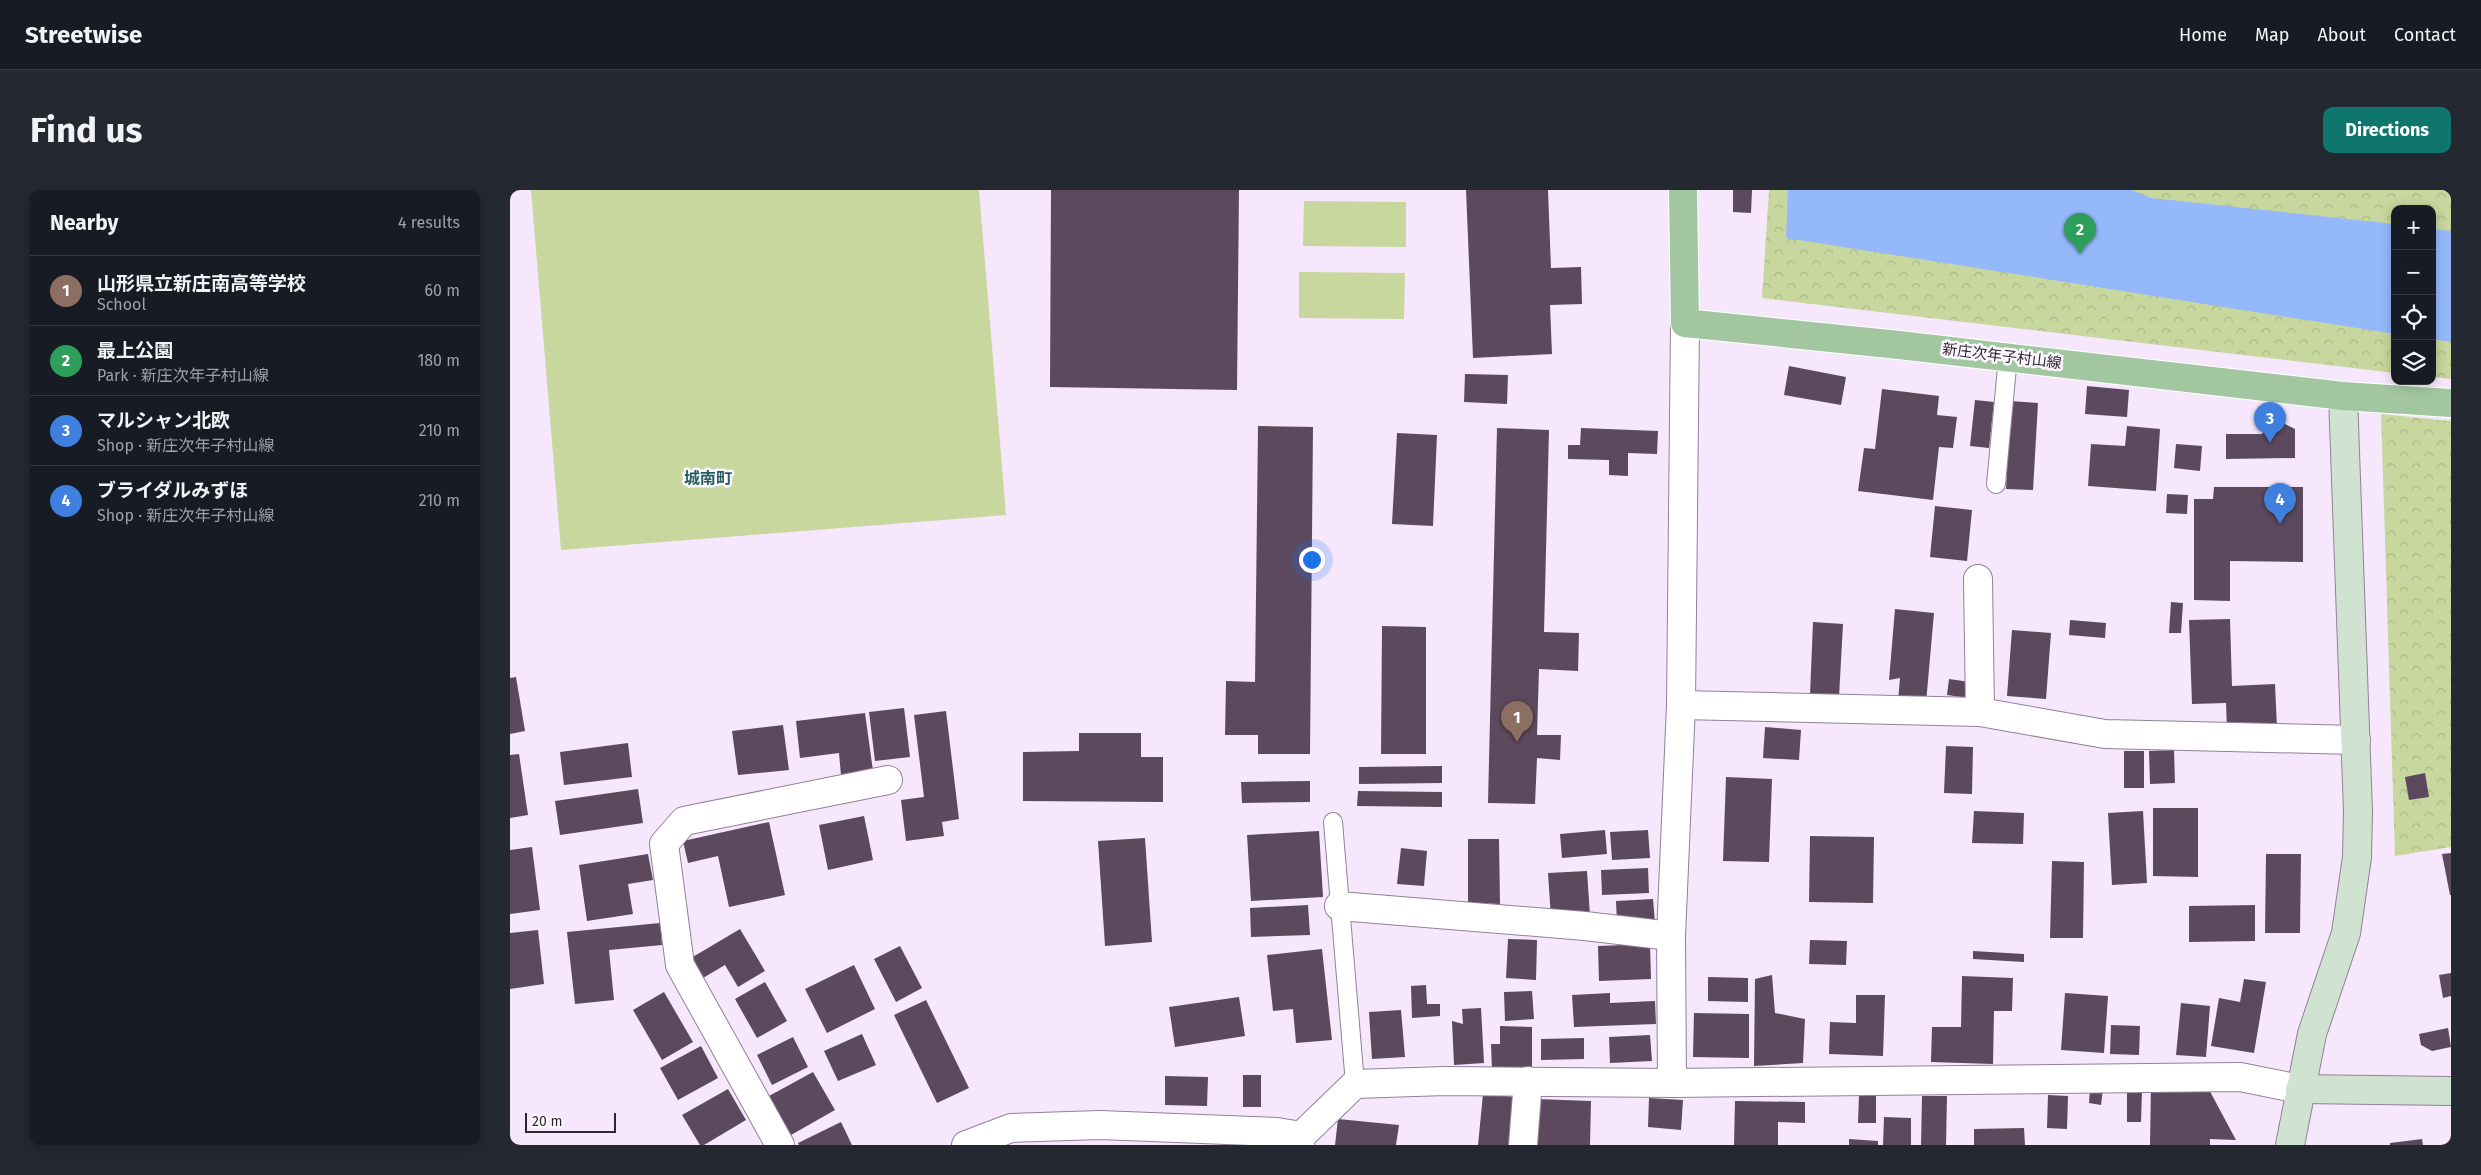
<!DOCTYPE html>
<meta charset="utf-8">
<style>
:root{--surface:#171b24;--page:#242831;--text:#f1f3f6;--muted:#9ea1a6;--line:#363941;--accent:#0f766e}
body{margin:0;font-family:"Fira Sans","Noto Sans JP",sans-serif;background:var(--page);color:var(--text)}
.controls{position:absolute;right:15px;top:15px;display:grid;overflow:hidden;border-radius:10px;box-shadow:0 2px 12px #0003}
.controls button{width:45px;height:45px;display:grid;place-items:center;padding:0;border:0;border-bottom:1px solid var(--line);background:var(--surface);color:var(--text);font:25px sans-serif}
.scale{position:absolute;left:15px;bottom:12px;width:91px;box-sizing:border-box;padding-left:5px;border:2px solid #2e2731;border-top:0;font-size:14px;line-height:18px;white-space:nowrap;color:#2e2731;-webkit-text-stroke:4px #fdf9fe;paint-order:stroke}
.you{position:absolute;left:801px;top:369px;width:18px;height:18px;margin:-12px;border:4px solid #fff;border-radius:50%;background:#1a73e8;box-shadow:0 0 0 8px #1a73e833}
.badge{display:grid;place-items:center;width:32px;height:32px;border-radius:50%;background:var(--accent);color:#fff;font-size:16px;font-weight:700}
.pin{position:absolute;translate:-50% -41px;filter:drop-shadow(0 1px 2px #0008)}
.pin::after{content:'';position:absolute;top:26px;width:18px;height:15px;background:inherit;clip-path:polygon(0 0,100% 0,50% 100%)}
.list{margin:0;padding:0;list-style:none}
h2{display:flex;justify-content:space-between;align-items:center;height:65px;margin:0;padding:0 20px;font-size:21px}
h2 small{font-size:16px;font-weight:400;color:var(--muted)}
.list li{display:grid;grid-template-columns:32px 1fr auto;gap:15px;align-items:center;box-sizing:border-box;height:70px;padding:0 20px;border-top:1px solid var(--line)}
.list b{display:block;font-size:19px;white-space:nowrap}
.list p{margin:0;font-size:16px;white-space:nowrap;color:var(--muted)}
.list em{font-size:16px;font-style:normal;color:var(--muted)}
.icon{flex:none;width:28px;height:28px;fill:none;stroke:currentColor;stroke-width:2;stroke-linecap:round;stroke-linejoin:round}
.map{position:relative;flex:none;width:1941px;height:955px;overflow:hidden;border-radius:10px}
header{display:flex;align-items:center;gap:30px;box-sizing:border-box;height:70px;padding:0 25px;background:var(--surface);border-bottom:1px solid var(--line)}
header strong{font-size:24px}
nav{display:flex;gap:28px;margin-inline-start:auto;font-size:18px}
.intro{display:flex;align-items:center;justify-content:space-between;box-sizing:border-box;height:120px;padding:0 30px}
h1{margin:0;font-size:35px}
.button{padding:12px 22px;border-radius:10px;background:var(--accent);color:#fff;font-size:18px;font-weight:700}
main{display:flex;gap:30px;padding:0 30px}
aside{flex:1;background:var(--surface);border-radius:10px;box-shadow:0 2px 12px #0003}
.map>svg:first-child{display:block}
.green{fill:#c7d79e}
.park{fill:url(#park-crowns)}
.water{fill:#94b8fa}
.building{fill:#5d495d}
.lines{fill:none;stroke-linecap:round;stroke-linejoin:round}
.lane-casing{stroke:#928199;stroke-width:20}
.street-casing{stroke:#928199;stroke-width:30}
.secondary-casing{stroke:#928199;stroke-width:30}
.primary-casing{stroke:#fff;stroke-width:30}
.lane{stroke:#fff;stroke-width:18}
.street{stroke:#fff;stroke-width:28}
.secondary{stroke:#d0e3d0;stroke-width:28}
.primary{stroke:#a2c7a0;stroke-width:28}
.labels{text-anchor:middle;stroke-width:5;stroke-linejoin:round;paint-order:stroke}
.street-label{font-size:15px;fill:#2e2731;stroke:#fdf9fe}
.neighbourhood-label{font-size:16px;font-weight:bold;fill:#245f61;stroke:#fdf9fe}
</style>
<header>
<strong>Streetwise</strong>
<nav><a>Home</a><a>Map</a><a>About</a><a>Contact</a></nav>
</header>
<div class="intro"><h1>Find us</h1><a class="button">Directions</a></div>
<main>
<aside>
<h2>Nearby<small>4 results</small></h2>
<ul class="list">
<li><span class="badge" style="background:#8d6e63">1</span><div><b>山形県立新庄南高等学校</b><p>School</p></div><em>60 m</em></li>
<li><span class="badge" style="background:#2e9e5b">2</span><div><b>最上公園</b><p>Park · 新庄次年子村山線</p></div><em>180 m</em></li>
<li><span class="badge" style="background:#3f7fe0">3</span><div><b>マルシャン北欧</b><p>Shop · 新庄次年子村山線</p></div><em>210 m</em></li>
<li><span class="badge" style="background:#3f7fe0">4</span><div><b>ブライダルみずほ</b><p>Shop · 新庄次年子村山線</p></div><em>210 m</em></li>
</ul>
</aside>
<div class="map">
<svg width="1941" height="955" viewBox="0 0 1941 955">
<defs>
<pattern id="park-crowns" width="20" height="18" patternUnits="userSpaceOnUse" patternTransform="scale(1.25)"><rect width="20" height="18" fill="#c7d79e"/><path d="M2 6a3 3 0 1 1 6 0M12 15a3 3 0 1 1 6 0" fill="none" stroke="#abb989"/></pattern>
</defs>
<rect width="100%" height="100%" fill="#f6e7fc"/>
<g class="green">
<path d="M21,0H469L496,325L51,360Z"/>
<path d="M794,11L896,12V57L793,56Z"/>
<path d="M789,82L895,83L894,129L789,128Z"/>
</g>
<g class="park">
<path d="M1259,0H1941V189L1922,187V19H1885V183L1252,108Z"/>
<path d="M1871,224L1941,231V657L1885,666Z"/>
</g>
<g class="water">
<path d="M1278,0H1622L1641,8L1885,34V144L1276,48Z"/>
<path d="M1922,39L1941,41V152L1922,149Z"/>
</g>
<g class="building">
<path d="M541,0H729L727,200L540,197Z"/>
<path d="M956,0H1038L1041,78L1071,77L1072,114L1040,115L1042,164L963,168Z"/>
<path d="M1223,0H1242L1241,23L1223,22Z"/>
<path d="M1279,176L1336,187L1331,215L1274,205Z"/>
<path d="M955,184L998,185L997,214L954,212Z"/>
<path d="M1577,196L1619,200L1617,227L1575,224Z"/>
<path d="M1372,199L1429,206L1427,225L1447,227L1443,258L1429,257L1423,310L1348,301L1354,258L1365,259Z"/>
<path d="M1465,210L1484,212L1479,258L1460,256Z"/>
<path d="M1501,211L1528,213L1523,300L1496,299Z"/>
<path d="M1773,233L1785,239V268L1716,269V244H1752L1759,236Z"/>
<path d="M748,236L803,237L800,564H748V545H715L716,491L745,492Z"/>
<path d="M1617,236L1650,239L1646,301L1578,296L1581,254L1615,256Z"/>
<path d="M987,238L1039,240L1034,442L1069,443L1068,481L1029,479L1027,545H1051L1050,570L1027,568L1025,614L978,613Z"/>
<path d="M1071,238L1148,241L1147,264L1118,263V286L1099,285V270L1058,269V255H1070Z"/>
<path d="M887,243L927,245L923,336L882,334Z"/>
<path d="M1666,254L1692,256L1690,281L1664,278Z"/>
<path d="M1704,297H1793V372L1720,371V411L1684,410V309H1703Z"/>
<path d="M1657,304L1678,305L1677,324L1656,323Z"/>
<path d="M1425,316L1462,320L1457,371L1420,367Z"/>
<path d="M1661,412L1673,413L1671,443H1659Z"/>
<path d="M1385,419L1424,423L1416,513L1388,511L1390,488L1379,490Z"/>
<path d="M1720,429L1722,496L1765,494L1767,538L1717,540L1716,513L1682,514L1679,430Z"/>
<path d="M1560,430L1596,433L1595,448L1559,445Z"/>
<path d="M1303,432L1333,434L1329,507L1300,505Z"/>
<path d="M872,436L916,437V564H871Z"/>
<path d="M1502,440L1541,443L1536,509L1497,506Z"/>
<path d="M6,487L15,541L0,544V488Z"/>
<path d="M1439,489L1460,492L1458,508L1437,505Z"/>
<path d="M394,518L400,567L365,571L359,522Z"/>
<path d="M436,521L449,629L432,632L434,646L396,651L391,610L414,607L404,525Z"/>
<path d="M355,523L363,581L331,585L329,563L290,568L286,531Z"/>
<path d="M273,535L279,580L228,585L222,541Z"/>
<path d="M1255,537L1291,540L1289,570L1253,568Z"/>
<path d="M569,543H631V567H653V612L513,611V562L569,561Z"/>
<path d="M118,553L122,587L54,595L50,562Z"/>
<path d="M1436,556L1463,557L1462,604L1434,603Z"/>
<path d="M1664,560L1665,593L1640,594L1639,561Z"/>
<rect x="1614" y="561" width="20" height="37"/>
<path d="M9,564L18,625L0,628V565Z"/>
<path d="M932,576V593L849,594V577Z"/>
<path d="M1915,583L1919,607L1899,610L1895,587Z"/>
<path d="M1216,587L1262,589L1259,672L1213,671Z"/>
<path d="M800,591V612L732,613L731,592Z"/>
<path d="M128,599L133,633L50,645L45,611Z"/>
<path d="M848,601L932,602V617L847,616Z"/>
<path d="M1643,618H1688V687L1643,686Z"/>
<path d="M1464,621L1514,623L1513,654L1462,653Z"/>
<path d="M1633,621L1637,693L1602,695L1598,623Z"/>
<path d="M354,626L363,670L318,680L309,635Z"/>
<path d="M259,632L275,705L219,717L208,666L178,673L173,651Z"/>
<path d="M1095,640L1097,664L1052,668L1050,644Z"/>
<path d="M1138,640L1140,668L1102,670L1100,642Z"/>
<path d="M809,641L813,707L741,711L737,645Z"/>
<path d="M1300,646L1364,647L1363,713L1299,712Z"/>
<path d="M635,648L642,752L595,756L588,651Z"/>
<path d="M958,649H989L990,714L958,713Z"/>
<path d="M22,657L30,720L0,724V660Z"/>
<path d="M891,658L917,661L914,696L887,694Z"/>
<path d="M1941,663V705H1940L1932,664Z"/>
<path d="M138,664L143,690L118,694L123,724L77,731L69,675Z"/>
<path d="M1756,664H1791L1790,743H1755Z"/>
<path d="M1542,671L1574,672L1573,748H1540Z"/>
<path d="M1138,678L1139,703L1092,705L1091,680Z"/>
<path d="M1077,681L1080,726L1041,728L1038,683Z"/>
<path d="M1143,709L1145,733L1107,734L1106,711Z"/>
<path d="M798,715L800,745L741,747L740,718Z"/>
<path d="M1745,715V751L1679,752V716Z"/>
<path d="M150,733L152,755L99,760L104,810L65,814L57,742Z"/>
<path d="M230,739L255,781L228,797L215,775L193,788L181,768Z"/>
<path d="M28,740L34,794L0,799V743Z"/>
<path d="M998,749L1027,750L1026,790L996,788Z"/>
<path d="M1300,750L1337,751L1336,775L1299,774Z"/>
<path d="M1140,754L1141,789L1089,791L1088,756Z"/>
<path d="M390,756L412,798L386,812L364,769Z"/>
<path d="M812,759L822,850L786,853L783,819L763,821L757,765Z"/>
<path d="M1463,761L1514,764V772L1463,769Z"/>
<path d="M344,775L365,819L317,843L295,799Z"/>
<path d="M1941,783V806L1933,808L1929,785Z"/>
<path d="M1262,785L1265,823L1295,829L1293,873L1244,876L1245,789Z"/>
<path d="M1452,786L1503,788L1502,821H1484L1483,874L1421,872L1422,837H1451Z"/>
<path d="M1198,787L1238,788V812L1198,811Z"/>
<path d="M1734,789L1756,792L1744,863L1701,856L1709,808L1730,812Z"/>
<path d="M255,792L277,831L247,848L225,809Z"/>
<path d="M916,795L917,814H930V826L902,828L901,796Z"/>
<path d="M1022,801L1024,829L995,831L994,802Z"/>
<path d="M154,802L183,852L152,870L123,820Z"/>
<path d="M1100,803V813L1145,811L1146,834L1064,837L1062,805Z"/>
<path d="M1555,803L1598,806L1594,863L1551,860Z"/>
<path d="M1346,805H1375L1373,866L1319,864L1320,832L1346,833Z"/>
<path d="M729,807L735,846L665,857L659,817Z"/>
<path d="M416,810L459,898L427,913L384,825Z"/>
<path d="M1671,813L1700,816L1696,867L1666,865Z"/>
<path d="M971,818L974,873L944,875L942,831L953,834L952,819Z"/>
<path d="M891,820L895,867L862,869L859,822Z"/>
<path d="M1184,823L1239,824V868L1183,867Z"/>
<path d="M1601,835L1630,836L1629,865L1600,864Z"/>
<path d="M990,836L1022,837V880H982L981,854H990Z"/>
<path d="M1938,838L1941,857L1922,861L1911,855L1909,844Z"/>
<path d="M352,844L366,875L328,891L314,861Z"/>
<path d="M1140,845L1142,871L1100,873L1099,847Z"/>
<path d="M283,847L298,877L262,895L247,865Z"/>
<path d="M1074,848V869L1031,870V849Z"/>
<path d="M191,856L208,888L168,910L150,878Z"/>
<path d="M303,882L325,920L281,945L259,906Z"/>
<rect x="733" y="885" width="18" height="32"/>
<path d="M655,886L698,887L697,916L655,915Z"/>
<path d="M1641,893L1696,894L1726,950L1700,949V955H1640Z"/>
<path d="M1580,898L1593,899L1591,915L1579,913Z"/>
<path d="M218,899L236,930L194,955H190L172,925Z"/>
<path d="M1617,902H1632L1631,932H1617Z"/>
<path d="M973,904L1006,907L1001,955H968Z"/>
<path d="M1349,905L1366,906V933H1348Z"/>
<path d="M1538,905L1558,906L1557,939L1537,938Z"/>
<path d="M1412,906H1437L1436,955H1411Z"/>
<path d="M1139,908L1173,910L1171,940L1138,937Z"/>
<path d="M1026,909L1081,911L1080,955H1025Z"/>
<path d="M1225,911L1295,912V933L1268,932V955H1224Z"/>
<path d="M1374,927L1401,928V955H1373Z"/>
<path d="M828,929L889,935L886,955H825Z"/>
<path d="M331,932L342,955H289L288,953Z"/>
<path d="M1514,938L1515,955H1464V939Z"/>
<path d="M1339,949L1368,951V955H1339Z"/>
<path d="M1912,949L1913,955H1880V953Z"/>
</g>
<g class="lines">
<defs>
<g id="lane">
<path d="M1486,294L1498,167"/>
<path d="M823,632L845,894"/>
</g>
<g id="street">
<path d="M1468,389L1470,522"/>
<path d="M1171,515L1470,522L1595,544L1846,550"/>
<path d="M829,716L1075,736L1161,746"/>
<path d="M1162,893L1161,746L1171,515L1175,133"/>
<path d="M270,955L170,775L154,654L174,631L378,590"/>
<path d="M456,955L501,938L590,935L767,942L791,946"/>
<path d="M790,955L791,946L845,894L935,891L1162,893L1730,887L1790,899"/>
<path d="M1013,955L1018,891"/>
</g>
<g id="secondary">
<path d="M1790,899L1941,901"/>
<path d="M1780,955L1802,844L1836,743L1847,667L1848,622L1833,206"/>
</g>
<path id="primary" d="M1173,0L1175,133L1389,155L1833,206L1941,213"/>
</defs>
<use href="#lane" class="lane-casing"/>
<use href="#street" class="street-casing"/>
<use href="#secondary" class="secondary-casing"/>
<use href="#primary" class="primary-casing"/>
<use href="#lane" class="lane"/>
<use href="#street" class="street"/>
<use href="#secondary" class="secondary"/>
<use href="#primary" class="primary"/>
</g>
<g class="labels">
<g class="street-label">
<text transform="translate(1492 166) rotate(7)" y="5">新庄次年子村山線</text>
</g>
<g class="neighbourhood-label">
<text x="198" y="294">城南町</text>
</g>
</g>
</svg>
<div class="controls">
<button>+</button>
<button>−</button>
<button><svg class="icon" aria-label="locate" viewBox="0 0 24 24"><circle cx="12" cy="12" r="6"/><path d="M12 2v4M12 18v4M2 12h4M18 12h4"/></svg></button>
<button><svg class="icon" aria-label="layers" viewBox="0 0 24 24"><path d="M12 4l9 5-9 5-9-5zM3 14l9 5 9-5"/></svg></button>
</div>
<div class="scale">20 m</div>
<div class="you"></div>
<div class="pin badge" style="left:1007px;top:552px;background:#8d6e63">1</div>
<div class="pin badge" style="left:1570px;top:64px;background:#2e9e5b">2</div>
<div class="pin badge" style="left:1760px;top:253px;background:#3f7fe0">3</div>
<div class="pin badge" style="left:1770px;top:334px;background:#3f7fe0">4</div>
</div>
</main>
